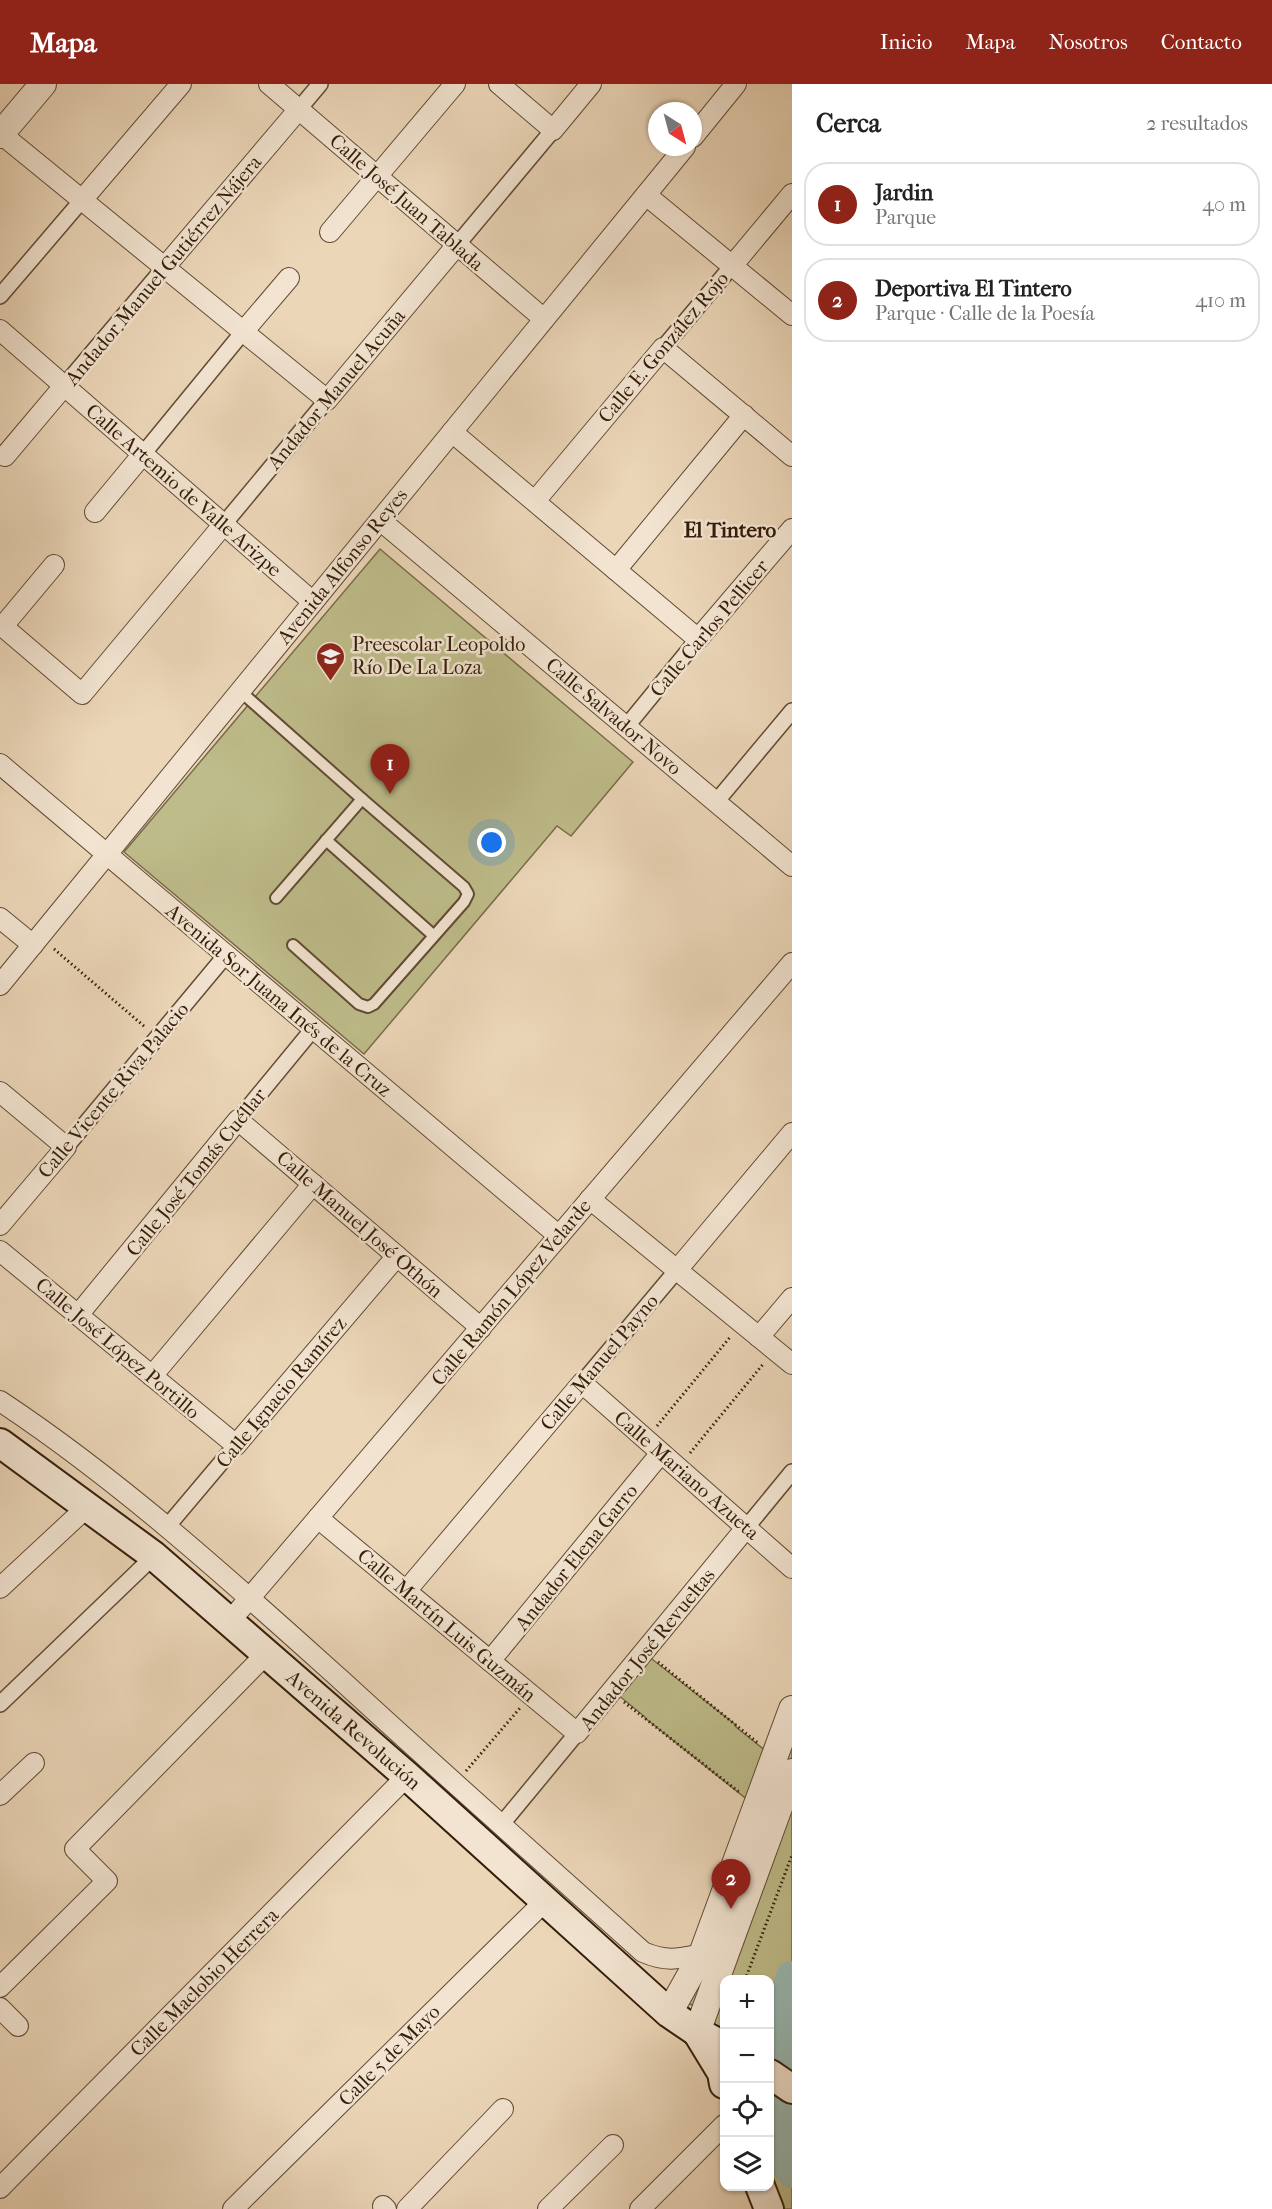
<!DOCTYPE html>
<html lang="es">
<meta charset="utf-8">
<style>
:root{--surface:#fff;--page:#f2f2f2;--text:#222;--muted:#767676;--line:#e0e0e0;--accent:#8f2418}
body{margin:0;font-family:"IM FELL French Canon",serif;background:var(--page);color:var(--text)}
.controls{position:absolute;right:18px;bottom:18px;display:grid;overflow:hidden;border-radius:12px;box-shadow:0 2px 4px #0004}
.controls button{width:54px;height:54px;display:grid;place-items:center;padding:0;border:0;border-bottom:2px solid var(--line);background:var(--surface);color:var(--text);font:30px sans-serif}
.compass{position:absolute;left:648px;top:18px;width:54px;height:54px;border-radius:50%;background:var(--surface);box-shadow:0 2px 4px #0004;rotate:144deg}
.you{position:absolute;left:492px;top:759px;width:21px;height:21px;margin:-15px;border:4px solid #fff;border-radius:50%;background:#1a73e8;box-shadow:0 0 0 9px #1a73e833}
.badge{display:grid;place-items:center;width:39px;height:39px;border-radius:50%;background:var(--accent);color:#fff;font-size:20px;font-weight:700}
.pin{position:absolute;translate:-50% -50px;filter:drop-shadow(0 2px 3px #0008)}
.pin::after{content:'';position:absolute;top:32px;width:21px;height:18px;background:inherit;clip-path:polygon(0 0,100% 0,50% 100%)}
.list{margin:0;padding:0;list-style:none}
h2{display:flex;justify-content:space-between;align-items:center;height:78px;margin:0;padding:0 24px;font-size:26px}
h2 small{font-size:20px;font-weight:400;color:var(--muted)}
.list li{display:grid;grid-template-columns:39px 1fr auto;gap:18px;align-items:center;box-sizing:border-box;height:84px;margin:0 12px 12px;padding:0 12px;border:2px solid var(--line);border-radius:24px}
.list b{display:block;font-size:22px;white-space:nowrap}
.list p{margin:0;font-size:20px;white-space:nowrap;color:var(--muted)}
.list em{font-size:20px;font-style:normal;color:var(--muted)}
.icon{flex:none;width:33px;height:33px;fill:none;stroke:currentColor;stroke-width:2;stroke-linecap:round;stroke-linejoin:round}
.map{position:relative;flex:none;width:792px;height:2125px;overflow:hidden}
header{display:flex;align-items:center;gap:36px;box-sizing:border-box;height:84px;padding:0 30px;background:var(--accent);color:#fff}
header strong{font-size:28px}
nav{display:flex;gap:33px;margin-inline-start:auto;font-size:21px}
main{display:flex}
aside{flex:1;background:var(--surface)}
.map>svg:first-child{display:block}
.green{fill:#bebc8a;stroke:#796c4a;stroke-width:1.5}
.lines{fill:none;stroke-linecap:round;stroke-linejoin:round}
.river{stroke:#98b9b3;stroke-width:32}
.service-casing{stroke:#624b35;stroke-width:14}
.pedestrian-casing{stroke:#624b35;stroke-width:18}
.minor-casing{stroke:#624b35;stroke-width:22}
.tertiary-casing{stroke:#624b35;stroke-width:28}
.secondary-casing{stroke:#341d09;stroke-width:32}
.path{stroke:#341d09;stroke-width:3;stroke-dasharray:1.5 3;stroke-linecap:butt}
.service{stroke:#f2e4d1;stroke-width:10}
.pedestrian{stroke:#f2e4d1;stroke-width:15}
.minor{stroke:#f2e4d1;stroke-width:20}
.tertiary{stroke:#f2e4d1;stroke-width:26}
.secondary{stroke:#f2e4d1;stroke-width:28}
.labels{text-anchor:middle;stroke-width:5;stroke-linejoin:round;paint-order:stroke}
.street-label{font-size:20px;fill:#341d09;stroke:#f2e4d1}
.poi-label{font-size:20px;fill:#341d09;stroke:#f2e4d1;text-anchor:start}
.neighbourhood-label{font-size:21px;font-weight:bold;fill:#341d09;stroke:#f2e4d1}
</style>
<header>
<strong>Mapa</strong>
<nav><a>Inicio</a><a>Mapa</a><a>Nosotros</a><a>Contacto</a></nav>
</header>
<main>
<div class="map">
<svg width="792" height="2125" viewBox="0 0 792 2125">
<rect width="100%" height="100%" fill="#ebd6b8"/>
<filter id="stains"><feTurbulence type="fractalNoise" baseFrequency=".00333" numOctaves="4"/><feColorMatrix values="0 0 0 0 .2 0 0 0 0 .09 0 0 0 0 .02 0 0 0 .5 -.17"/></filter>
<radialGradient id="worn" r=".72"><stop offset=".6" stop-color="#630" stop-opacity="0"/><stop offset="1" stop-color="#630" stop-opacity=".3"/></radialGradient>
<g class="green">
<path d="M380,465L633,678L571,752L557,742L364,970L124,768Z"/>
<path d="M643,1568L736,1641V1643L777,1676L792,1635V1683L701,1924L689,1920L759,1725L645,1634V1633L612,1606Z"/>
<path d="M792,1688V2035L789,2045L792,2048V2125H769L770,1896H724V2017L697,1948Z"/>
</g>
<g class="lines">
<path class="river" d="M792,1893L778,1941L776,2063L792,2088"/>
<defs>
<g id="service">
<path d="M240,607L362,715L276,814"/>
<path d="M326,756L433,851"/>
<path d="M293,861L359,920L368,923L374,920L464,818L468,810L464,803L362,715"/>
</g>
<g id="pedestrian">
<path d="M299,25L320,0"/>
<path d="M457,161L553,46"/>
<path d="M0,212L82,116"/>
<path d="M663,264L732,182"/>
<path d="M64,302L164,184"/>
<path d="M143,370L243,248"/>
<path d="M224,440L327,316"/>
<path d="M626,643L698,555"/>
<path d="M716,718L792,627"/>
<path d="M238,1036L313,945"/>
<path d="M66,1063L226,871"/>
<path d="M582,1299L677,1186"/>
<path d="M166,1444L236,1361"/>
<path d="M746,1444L792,1388"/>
<path d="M0,1620L154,1472"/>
<path d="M501,1741L577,1649"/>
</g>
<g id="minor">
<path d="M269,0L544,235"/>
<path d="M499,0L553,46L591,0"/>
<path d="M0,49L327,316L457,161"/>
<path d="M693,53L736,0"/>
<path d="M646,111L792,231"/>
<path d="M82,116L181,0"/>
<path d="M330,148L455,0"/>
<path d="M732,182L792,110"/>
<path d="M164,184L299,25"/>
<path d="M0,246L313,518"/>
<path d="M243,248L289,194"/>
<path d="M452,348L698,555L792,445"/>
<path d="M5,372L64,302"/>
<path d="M535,417L663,264L792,372"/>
<path d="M95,428L143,370"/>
<path d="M380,436L792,782"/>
<path d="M616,486L744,331"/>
<path d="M0,540L82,610L224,440"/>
<path d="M3,542L54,481"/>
<path d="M0,680L559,1152"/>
<path d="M0,834L33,861"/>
<path d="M0,901L685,63"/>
<path d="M0,1008L66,1063L0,1141"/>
<path d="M590,1115L792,1280"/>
<path d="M0,1167L236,1361L397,1172"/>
<path d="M677,1186L792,1049"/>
<path d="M78,1231L238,1036L481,1244"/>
<path d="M759,1253L792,1214"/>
<path d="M152,1292L313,1100"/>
<path d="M0,1317C121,1397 232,1498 340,1595C440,1687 542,1777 643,1868C666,1878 678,1875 702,1870"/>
<path d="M318,1434L577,1649L746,1444"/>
<path d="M0,1504L87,1423"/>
<path d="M406,1507L582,1299L792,1484"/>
<path d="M230,1537L792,879"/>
<path d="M490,1577L661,1369"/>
<path d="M0,1711L34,1679"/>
<path d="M0,1903L107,1797L75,1765L267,1569"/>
<path d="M0,1924L18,1942"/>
<path d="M0,2104L407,1692"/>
<path d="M383,2122L386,2125"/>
<path d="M233,2125L545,1817"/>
<path d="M407,2125L503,2025"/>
<path d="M548,2125L613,2061"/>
<path d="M640,2125L724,2041"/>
</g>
<g id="tertiary">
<path d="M0,51L43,0"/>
<path d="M669,1929L702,1870L792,1625"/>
<path d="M697,1948L792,1688"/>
</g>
<g id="secondary">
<path id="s1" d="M0,1359L154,1472L407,1692L669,1929L697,1948L724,1962"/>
<path d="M697,1948L722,1989L724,2000"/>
<path d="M770,1990L792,2005"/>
<path d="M760,2102L769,2125"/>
</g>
</defs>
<use href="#service" class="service-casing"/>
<use href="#pedestrian" class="pedestrian-casing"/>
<use href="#minor" class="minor-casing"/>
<use href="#tertiary" class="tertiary-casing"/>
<use href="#secondary" class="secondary-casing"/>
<g class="path">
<path d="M54,865L145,943"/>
<path d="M657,1342L731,1252"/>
<path d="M690,1369L764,1279"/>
<path d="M658,1578L758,1659"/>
<path d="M624,1618L739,1708"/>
<path d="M466,1687L520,1624"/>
<path d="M745,1896L792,1771"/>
</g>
<use href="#service" class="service"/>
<use href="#pedestrian" class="pedestrian"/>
<use href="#minor" class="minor"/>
<use href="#tertiary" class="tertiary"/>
<use href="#secondary" class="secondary"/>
</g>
<defs>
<symbol id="school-pin" viewBox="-11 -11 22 30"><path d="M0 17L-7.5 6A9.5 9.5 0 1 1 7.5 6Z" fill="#8f2418" stroke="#f2e4d1"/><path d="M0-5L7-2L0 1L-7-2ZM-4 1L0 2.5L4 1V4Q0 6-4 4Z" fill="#fff"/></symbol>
</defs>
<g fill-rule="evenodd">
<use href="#school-pin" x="314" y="556" width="33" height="45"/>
</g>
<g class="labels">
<g class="street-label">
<text transform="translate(407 118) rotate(41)" y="7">Calle José Juan Tablada</text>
<text transform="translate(163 186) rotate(-50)" y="7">Andador Manuel Gutiérrez Nájera</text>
<text transform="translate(663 263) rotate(-50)" y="7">Calle E. González Rojo</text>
<text transform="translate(336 305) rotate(-50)" y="7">Andador Manuel Acuña</text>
<text transform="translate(184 406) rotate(41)" y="7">Calle Artemio de Valle Arizpe</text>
<text transform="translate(342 482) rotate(-51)" y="7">Avenida Alfonso Reyes</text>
<text transform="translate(709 544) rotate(-50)" y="7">Calle Carlos Pellicer</text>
<text transform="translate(614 632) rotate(40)" y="7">Calle Salvador Novo</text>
<text transform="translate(279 916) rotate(40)" y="7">Avenida Sor Juana Inés de la Cruz</text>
<text transform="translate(113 1006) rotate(-50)" y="7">Calle Vicente Riva Palacio</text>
<text transform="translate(196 1088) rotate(-51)" y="7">Calle José Tomás Cuéllar</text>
<text transform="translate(360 1140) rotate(41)" y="7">Calle Manuel José Othón</text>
<text transform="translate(511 1208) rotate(-50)" y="7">Calle Ramón López Velarde</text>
<text transform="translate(118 1264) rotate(40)" y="7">Calle José López Portillo</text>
<text transform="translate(599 1278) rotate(-50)" y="7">Calle Manuel Payno</text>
<text transform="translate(281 1308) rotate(-50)" y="7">Calle Ignacio Ramírez</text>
<text transform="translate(687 1391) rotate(41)" y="7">Calle Mariano Azueta</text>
<text transform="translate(576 1473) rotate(-51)" y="7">Andador Elena Garro</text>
<text transform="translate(447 1541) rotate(40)" y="7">Calle Martín Luis Guzmán</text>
<text transform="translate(647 1565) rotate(-51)" y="7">Andador José Revueltas</text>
<text dy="7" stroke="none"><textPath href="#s1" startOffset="456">Avenida Revolución</textPath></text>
<text transform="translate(204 1898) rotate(-45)" y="7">Calle Maclobio Herrera</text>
<text transform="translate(389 1971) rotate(-45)" y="7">Calle 5 de Mayo</text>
</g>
<g class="poi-label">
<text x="352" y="567">Preescolar Leopoldo<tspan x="352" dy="23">Río De La Loza</tspan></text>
</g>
<g class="neighbourhood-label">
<text x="730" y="453">El Tintero</text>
</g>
</g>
<rect width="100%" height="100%" filter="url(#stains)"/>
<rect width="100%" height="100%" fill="url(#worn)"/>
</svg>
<div class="controls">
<button>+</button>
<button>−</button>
<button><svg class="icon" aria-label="locate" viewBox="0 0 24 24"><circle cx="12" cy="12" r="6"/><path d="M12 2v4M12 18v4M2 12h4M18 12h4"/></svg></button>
<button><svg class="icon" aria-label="layers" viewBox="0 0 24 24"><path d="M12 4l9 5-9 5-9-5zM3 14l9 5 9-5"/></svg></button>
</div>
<svg class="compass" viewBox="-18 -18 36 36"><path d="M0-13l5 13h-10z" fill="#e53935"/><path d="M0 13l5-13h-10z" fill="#767676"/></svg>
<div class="you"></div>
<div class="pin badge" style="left:390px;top:710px">1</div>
<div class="pin badge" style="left:731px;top:1825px">2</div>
</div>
<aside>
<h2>Cerca<small>2 resultados</small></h2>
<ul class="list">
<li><span class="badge">1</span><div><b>Jardin</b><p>Parque</p></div><em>40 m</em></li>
<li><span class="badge">2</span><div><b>Deportiva El Tintero</b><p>Parque · Calle de la Poesía</p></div><em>410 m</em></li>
</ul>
</aside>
</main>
